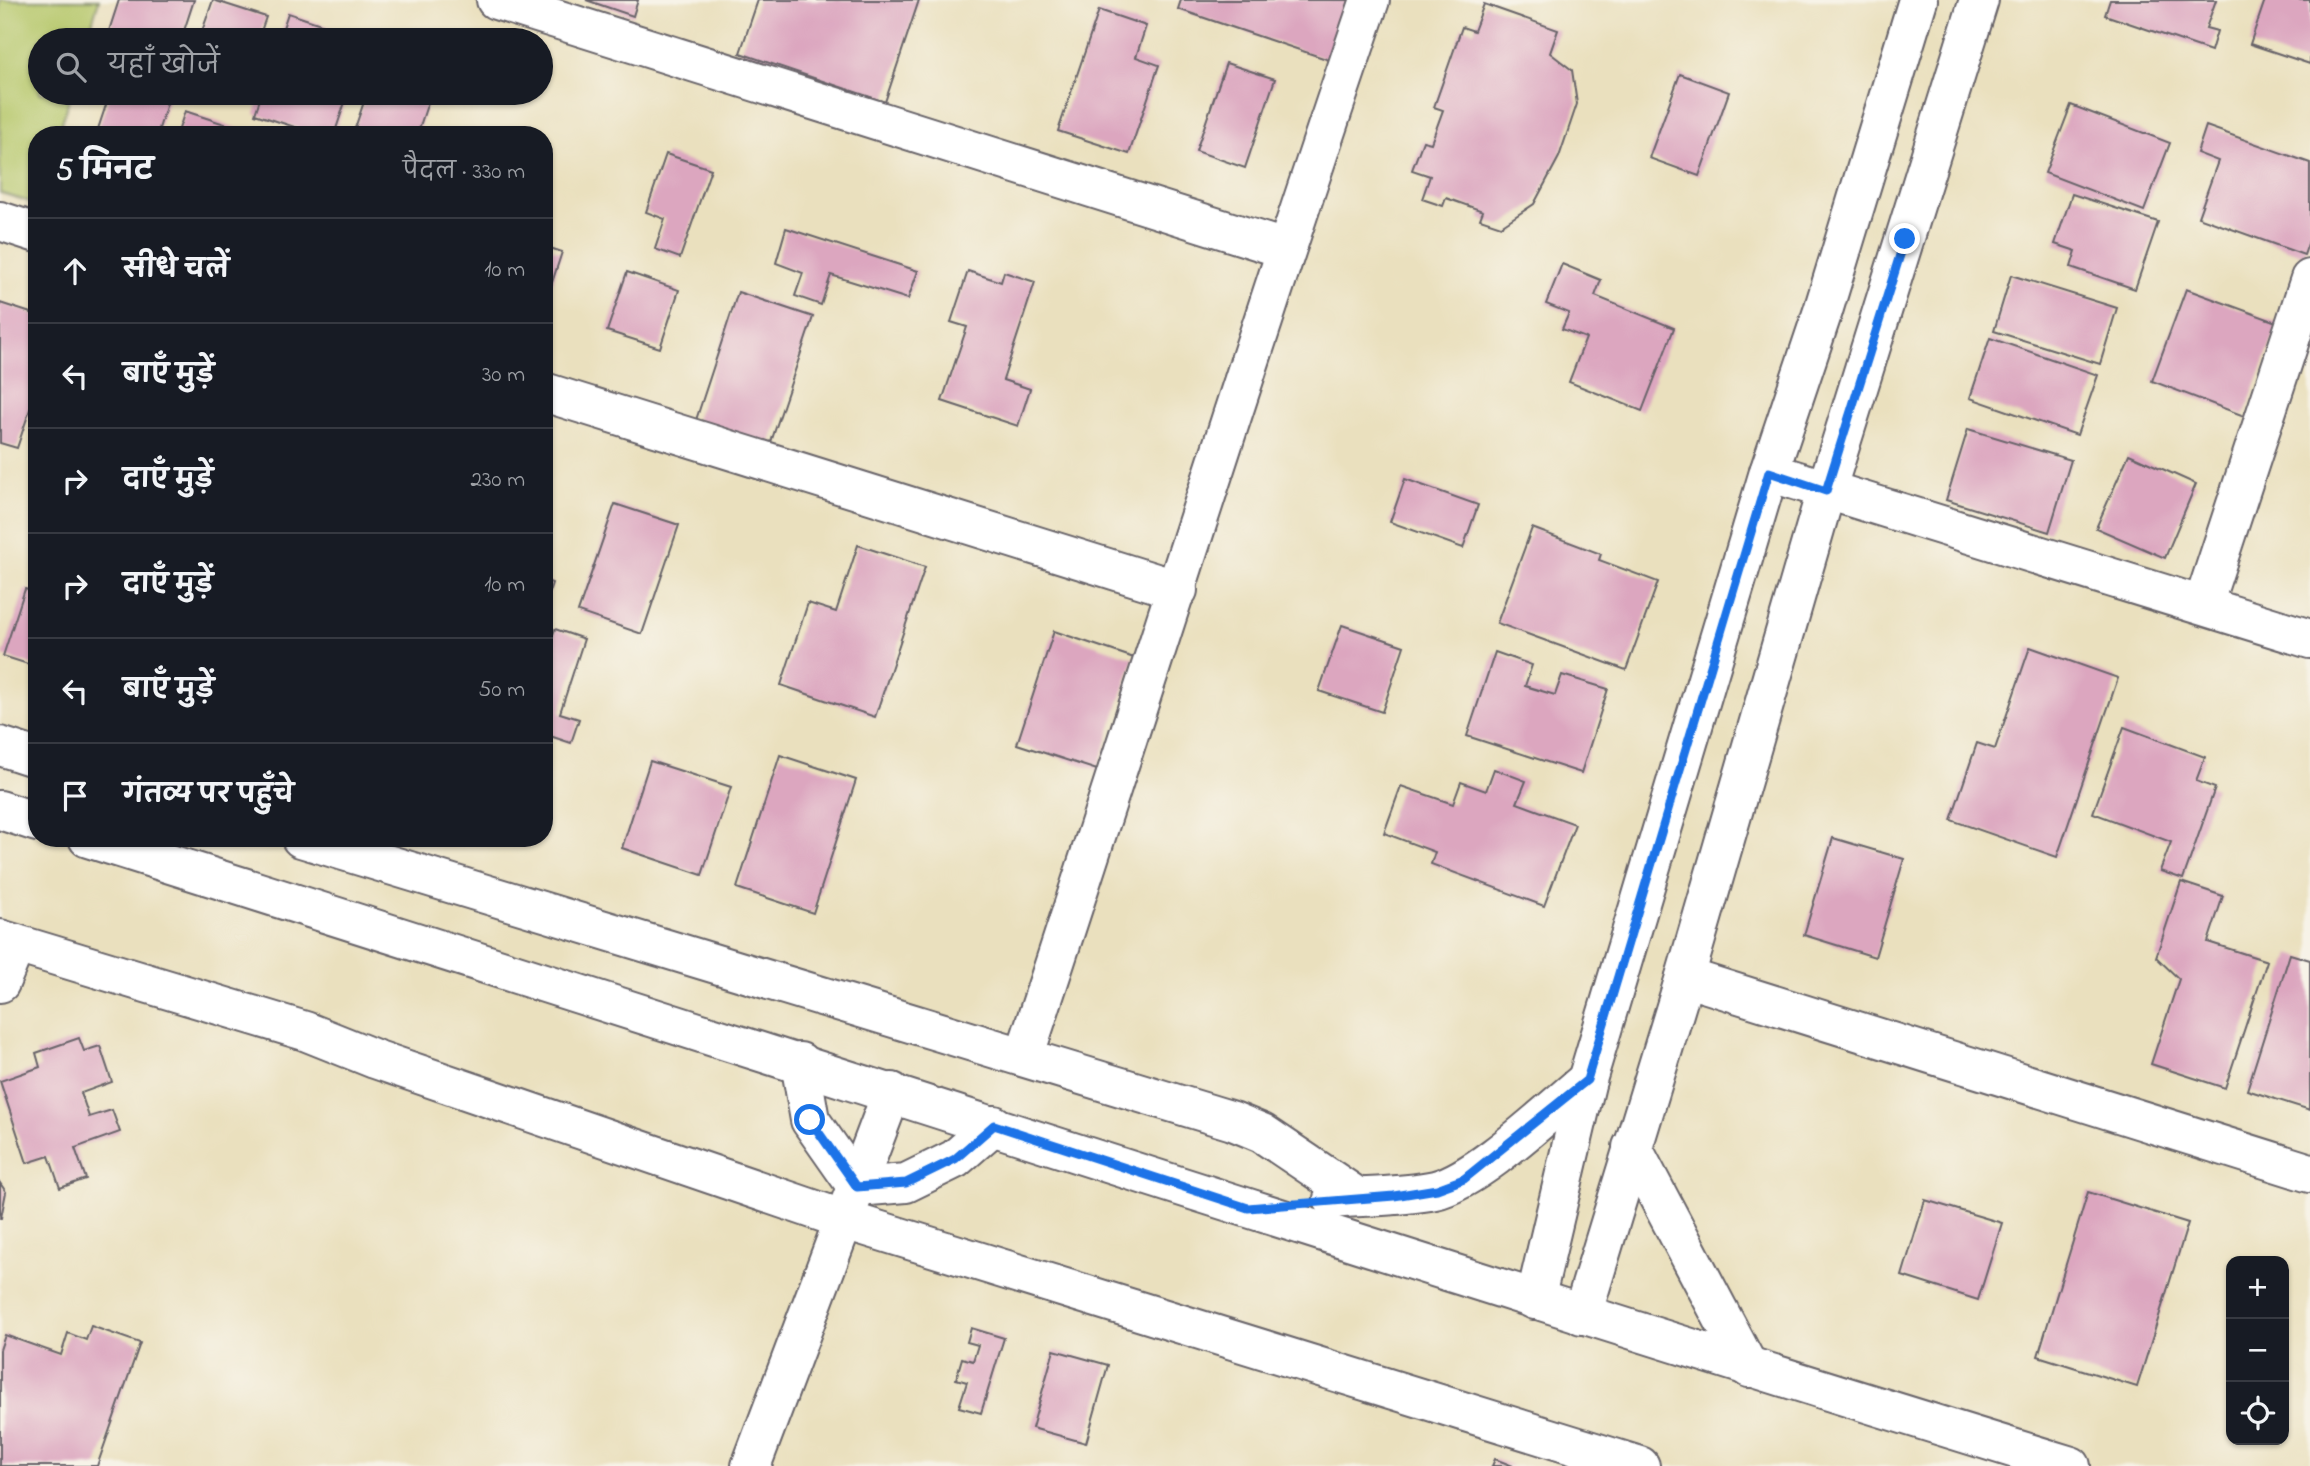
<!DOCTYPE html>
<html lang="hi">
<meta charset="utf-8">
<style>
:root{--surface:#171b24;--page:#20242c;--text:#f1f3f6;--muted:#9ea1a6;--line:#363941}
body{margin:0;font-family:"Indie Flower","Playpen Sans Deva",sans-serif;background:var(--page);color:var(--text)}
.controls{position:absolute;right:21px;bottom:21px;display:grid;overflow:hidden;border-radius:14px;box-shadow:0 2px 5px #0004}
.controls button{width:63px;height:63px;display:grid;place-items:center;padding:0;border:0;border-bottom:2px solid var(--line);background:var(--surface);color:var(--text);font:35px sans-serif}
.stop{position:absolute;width:21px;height:21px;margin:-16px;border:5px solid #1a73e8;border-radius:50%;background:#fff}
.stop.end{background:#1a73e8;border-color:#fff;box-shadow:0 2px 7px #0008}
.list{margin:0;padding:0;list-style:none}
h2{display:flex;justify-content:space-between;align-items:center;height:91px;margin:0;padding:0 28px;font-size:30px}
h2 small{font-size:23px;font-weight:400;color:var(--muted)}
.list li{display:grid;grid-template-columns:46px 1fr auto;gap:21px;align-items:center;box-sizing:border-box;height:105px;padding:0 28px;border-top:2px solid var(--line)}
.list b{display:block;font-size:26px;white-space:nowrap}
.list em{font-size:23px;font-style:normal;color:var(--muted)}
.icon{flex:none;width:38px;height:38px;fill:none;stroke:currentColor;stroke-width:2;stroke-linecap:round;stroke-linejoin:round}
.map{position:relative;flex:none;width:2310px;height:1466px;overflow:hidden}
.search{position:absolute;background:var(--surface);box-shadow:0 2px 5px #0004;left:28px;top:28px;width:525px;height:77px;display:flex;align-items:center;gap:18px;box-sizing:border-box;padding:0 24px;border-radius:38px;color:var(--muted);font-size:26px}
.panel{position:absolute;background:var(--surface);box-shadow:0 2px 5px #0004;left:28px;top:126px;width:525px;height:721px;border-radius:28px}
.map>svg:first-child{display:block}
.green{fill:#b6c76a;stroke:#6c7452;stroke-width:2}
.building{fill:#dca6bf}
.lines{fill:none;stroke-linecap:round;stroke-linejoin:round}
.minor-casing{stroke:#686469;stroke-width:42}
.minor{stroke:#fff;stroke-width:38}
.route{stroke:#1a73e8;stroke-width:9}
</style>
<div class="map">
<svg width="2310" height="1466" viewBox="0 0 2310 1466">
<rect width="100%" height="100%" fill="#f7f3e8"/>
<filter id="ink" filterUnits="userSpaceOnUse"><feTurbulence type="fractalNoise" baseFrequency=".0143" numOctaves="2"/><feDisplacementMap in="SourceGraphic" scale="14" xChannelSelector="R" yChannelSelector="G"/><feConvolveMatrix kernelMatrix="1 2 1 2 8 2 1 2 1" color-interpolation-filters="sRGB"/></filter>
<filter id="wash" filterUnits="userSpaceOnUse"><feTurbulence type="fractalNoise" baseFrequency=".00686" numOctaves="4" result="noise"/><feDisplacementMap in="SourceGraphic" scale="28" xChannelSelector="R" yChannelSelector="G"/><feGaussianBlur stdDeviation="1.57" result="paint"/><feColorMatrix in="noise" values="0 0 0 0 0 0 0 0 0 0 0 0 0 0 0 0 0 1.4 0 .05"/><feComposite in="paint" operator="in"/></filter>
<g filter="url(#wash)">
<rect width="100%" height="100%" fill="#eae0be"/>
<path class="green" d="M0,0H99L87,40H40V93H71L58,135H37V204L0,193Z"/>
<g id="blocks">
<g class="building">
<path d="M119,0H194L181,40H106Z"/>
<path d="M213,0L266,17L258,40H199Z"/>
<path d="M586,0H638L633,16Z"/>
<path d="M758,0H919L885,102L740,53Z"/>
<path d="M1181,0H1362L1341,64L1178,9Z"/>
<path d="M2110,0H2216L2206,28L2217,31L2211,51L2105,15Z"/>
<path d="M2265,0H2310V64L2250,44Z"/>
<path d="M1484,4L1558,30L1550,53L1572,70L1577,104L1559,157L1534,204L1501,226L1480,219L1483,211L1446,198L1443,206L1422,199L1430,176L1412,170L1423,141L1431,143L1443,110L1434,107L1462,27L1474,31Z"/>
<path d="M1099,10L1146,26L1136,57L1159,65L1129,154L1058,131Z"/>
<path d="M288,13L368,40H279Z"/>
<path d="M387,33L406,40H384Z"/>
<path d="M1226,63L1275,79L1245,168L1196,151Z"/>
<path d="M1680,74L1729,92L1699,176L1649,158Z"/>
<path d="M110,93H156L169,97L157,135H96Z"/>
<path d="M262,93H348L334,135H319L255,114Z"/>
<path d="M367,93H431L417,135L353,134Z"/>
<path d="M2071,105L2170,143L2144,211L2045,173Z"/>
<path d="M185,111L255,134V135H177Z"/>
<path d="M2206,126L2310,163V238L2304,255L2198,217L2218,161L2197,153Z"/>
<path d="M666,154L711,169L680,258L655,249L665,219L646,212Z"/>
<path d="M2072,194L2158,222L2135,289L2071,267L2076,251L2055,244Z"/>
<path d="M786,228L918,271L908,299L831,275L821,305L795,296L803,273L776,263Z"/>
<path d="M544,246L562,252L545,304H544Z"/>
<path d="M1562,264L1601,280L1595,296L1674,328L1642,411L1569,382L1586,338L1562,329L1569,313L1546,304Z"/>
<path d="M968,271L1001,282L1004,272L1035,282L1003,380L1030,389L1018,426L942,401L967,327L951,322Z"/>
<path d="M627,272L679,290L660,348L607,331Z"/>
<path d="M2011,275L2117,308L2100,364L1994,331Z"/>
<path d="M2186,289L2279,323L2244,416L2152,381Z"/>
<path d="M738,292L813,317L770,445L696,420Z"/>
<path d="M0,303L37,315V388L17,448L0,443Z"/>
<path d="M1990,338L2098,375L2077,435L1970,398Z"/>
<path d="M1968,429L2071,460L2049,532L1946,500Z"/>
<path d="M2129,454L2196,484L2165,558L2096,528Z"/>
<path d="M1405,479L1478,505L1463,548L1390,522Z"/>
<path d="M615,504L679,525L642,634L578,612Z"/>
<path d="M1532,528L1601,554L1599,560L1658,582L1626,670L1497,623Z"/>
<path d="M858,545L925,567L875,717L781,685L808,603L836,612Z"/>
<path d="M544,580L552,583L545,604H544Z"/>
<path d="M25,589L37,593V667L3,656Z"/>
<path d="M1342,625L1404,646L1382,712L1319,691Z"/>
<path d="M555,629L584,639L560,713L579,719L571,743L544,734V660Z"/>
<path d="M1054,631L1134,658L1097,770L1017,744Z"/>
<path d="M2030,647L2118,678L2057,857L1951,820L1977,743L1995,749Z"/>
<path d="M1495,652L1532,665L1525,686L1555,695L1562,675L1608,689L1581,773L1467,736Z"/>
<path d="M2124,727L2205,757L2196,781L2215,788L2183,879L2160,871L2171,842L2093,813Z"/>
<path d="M780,755L856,780L813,913L737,888Z"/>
<path d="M650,761L731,787L702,875L622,848Z"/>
<path d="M1494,769L1526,781L1517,803L1575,824L1544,906L1431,864L1435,852L1384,833L1401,786L1453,804L1461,782L1486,791Z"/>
<path d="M1833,838L1904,859L1875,957L1804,935Z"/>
<path d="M2181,882L2223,896L2208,942L2267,961L2225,1088L2151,1064L2179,979L2156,957Z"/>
<path d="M2290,954L2310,960V1110L2247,1090Z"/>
<path d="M79,1038L84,1051L100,1046L112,1082L81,1093L89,1117L112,1110L120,1132L75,1148L86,1179L60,1188L49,1156L27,1163L0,1081L40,1067L36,1053Z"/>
<path d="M0,1183L6,1192L1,1218H0Z"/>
<path d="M2088,1192L2188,1223L2137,1387L2038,1356Z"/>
<path d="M1925,1200L2002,1223L1978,1300L1902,1276Z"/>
<path d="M91,1326L140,1343L97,1466H0V1350L5,1335L61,1355L68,1333L86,1340Z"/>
<path d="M971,1328L1004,1338L981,1413L959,1407L967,1382L956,1379L962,1358L973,1361L978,1345L967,1342Z"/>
<path d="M1054,1350L1108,1365L1086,1443L1032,1428Z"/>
<path d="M1495,1459L1513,1466H1492Z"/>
</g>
</g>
</g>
<g filter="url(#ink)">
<use href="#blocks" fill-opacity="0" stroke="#686469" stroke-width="2"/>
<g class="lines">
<defs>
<g id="minor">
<path d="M496,0L1285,249"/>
<path d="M0,221L37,233"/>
<path d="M544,392L1178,590"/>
<path d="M1769,472L2310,639"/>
<path d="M2203,605L2310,279"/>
<path d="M0,746L37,758"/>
<path d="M0,810L37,822"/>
<path d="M88,838C749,1046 1408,1263 2071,1466"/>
<path d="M301,838L1233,1121L1262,1133L1357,1197"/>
<path d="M0,939L305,1031L375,1059L845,1220L1640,1466"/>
<path d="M1685,977L2310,1173"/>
<path d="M0,983L16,944"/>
<path d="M1024,1057C1140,705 1250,351 1370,0"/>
<path d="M800,1062L810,1120L857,1187L906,1183L955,1159L994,1125"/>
<path d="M1632,1147L1749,1368"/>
<path d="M1333,1199C1367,1196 1402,1197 1435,1190C1478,1180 1550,1110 1587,1080"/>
<path d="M1535,1300L1587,1080L1769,472L1823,311L1918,0"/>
<path d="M1582,1315L1685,977L1826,491L1979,0"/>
<path d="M751,1466L892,1092"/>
</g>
</defs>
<use href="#minor" class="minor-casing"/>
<use href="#minor" class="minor"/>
</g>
</g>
<g class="lines" filter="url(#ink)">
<path class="route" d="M810,1120L857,1187L906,1183L955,1159L994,1125L1248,1208L1394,1196L1437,1189L1464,1179L1587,1080L1769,472L1826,491L1905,239"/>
</g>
</svg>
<div class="controls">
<button>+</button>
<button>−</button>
<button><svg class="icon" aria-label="locate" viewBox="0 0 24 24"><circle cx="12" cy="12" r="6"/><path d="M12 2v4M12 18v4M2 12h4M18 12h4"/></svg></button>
</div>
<div class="stop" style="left:810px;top:1120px"></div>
<div class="stop end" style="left:1905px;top:239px"></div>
<div class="search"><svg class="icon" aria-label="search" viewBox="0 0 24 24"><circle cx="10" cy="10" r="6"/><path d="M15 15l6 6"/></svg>यहाँ खोजें</div>
<section class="panel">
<h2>5 मिनट<small>पैदल · 330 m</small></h2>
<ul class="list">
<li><svg class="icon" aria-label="ahead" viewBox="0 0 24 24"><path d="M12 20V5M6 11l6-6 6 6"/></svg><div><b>सीधे चलें</b></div><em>10 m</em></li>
<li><svg class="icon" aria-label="left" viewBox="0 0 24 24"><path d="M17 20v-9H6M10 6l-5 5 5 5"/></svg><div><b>बाएँ मुड़ें</b></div><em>30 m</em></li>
<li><svg class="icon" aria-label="right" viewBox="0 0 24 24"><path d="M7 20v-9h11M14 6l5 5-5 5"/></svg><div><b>दाएँ मुड़ें</b></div><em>230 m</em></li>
<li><svg class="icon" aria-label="right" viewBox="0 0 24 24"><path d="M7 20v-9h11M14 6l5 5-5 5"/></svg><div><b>दाएँ मुड़ें</b></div><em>10 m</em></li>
<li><svg class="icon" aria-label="left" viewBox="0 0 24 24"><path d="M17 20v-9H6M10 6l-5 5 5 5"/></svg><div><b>बाएँ मुड़ें</b></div><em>50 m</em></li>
<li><svg class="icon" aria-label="arrive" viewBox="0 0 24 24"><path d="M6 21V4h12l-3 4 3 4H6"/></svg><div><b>गंतव्य पर पहुँचे</b></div></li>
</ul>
</section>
</div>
